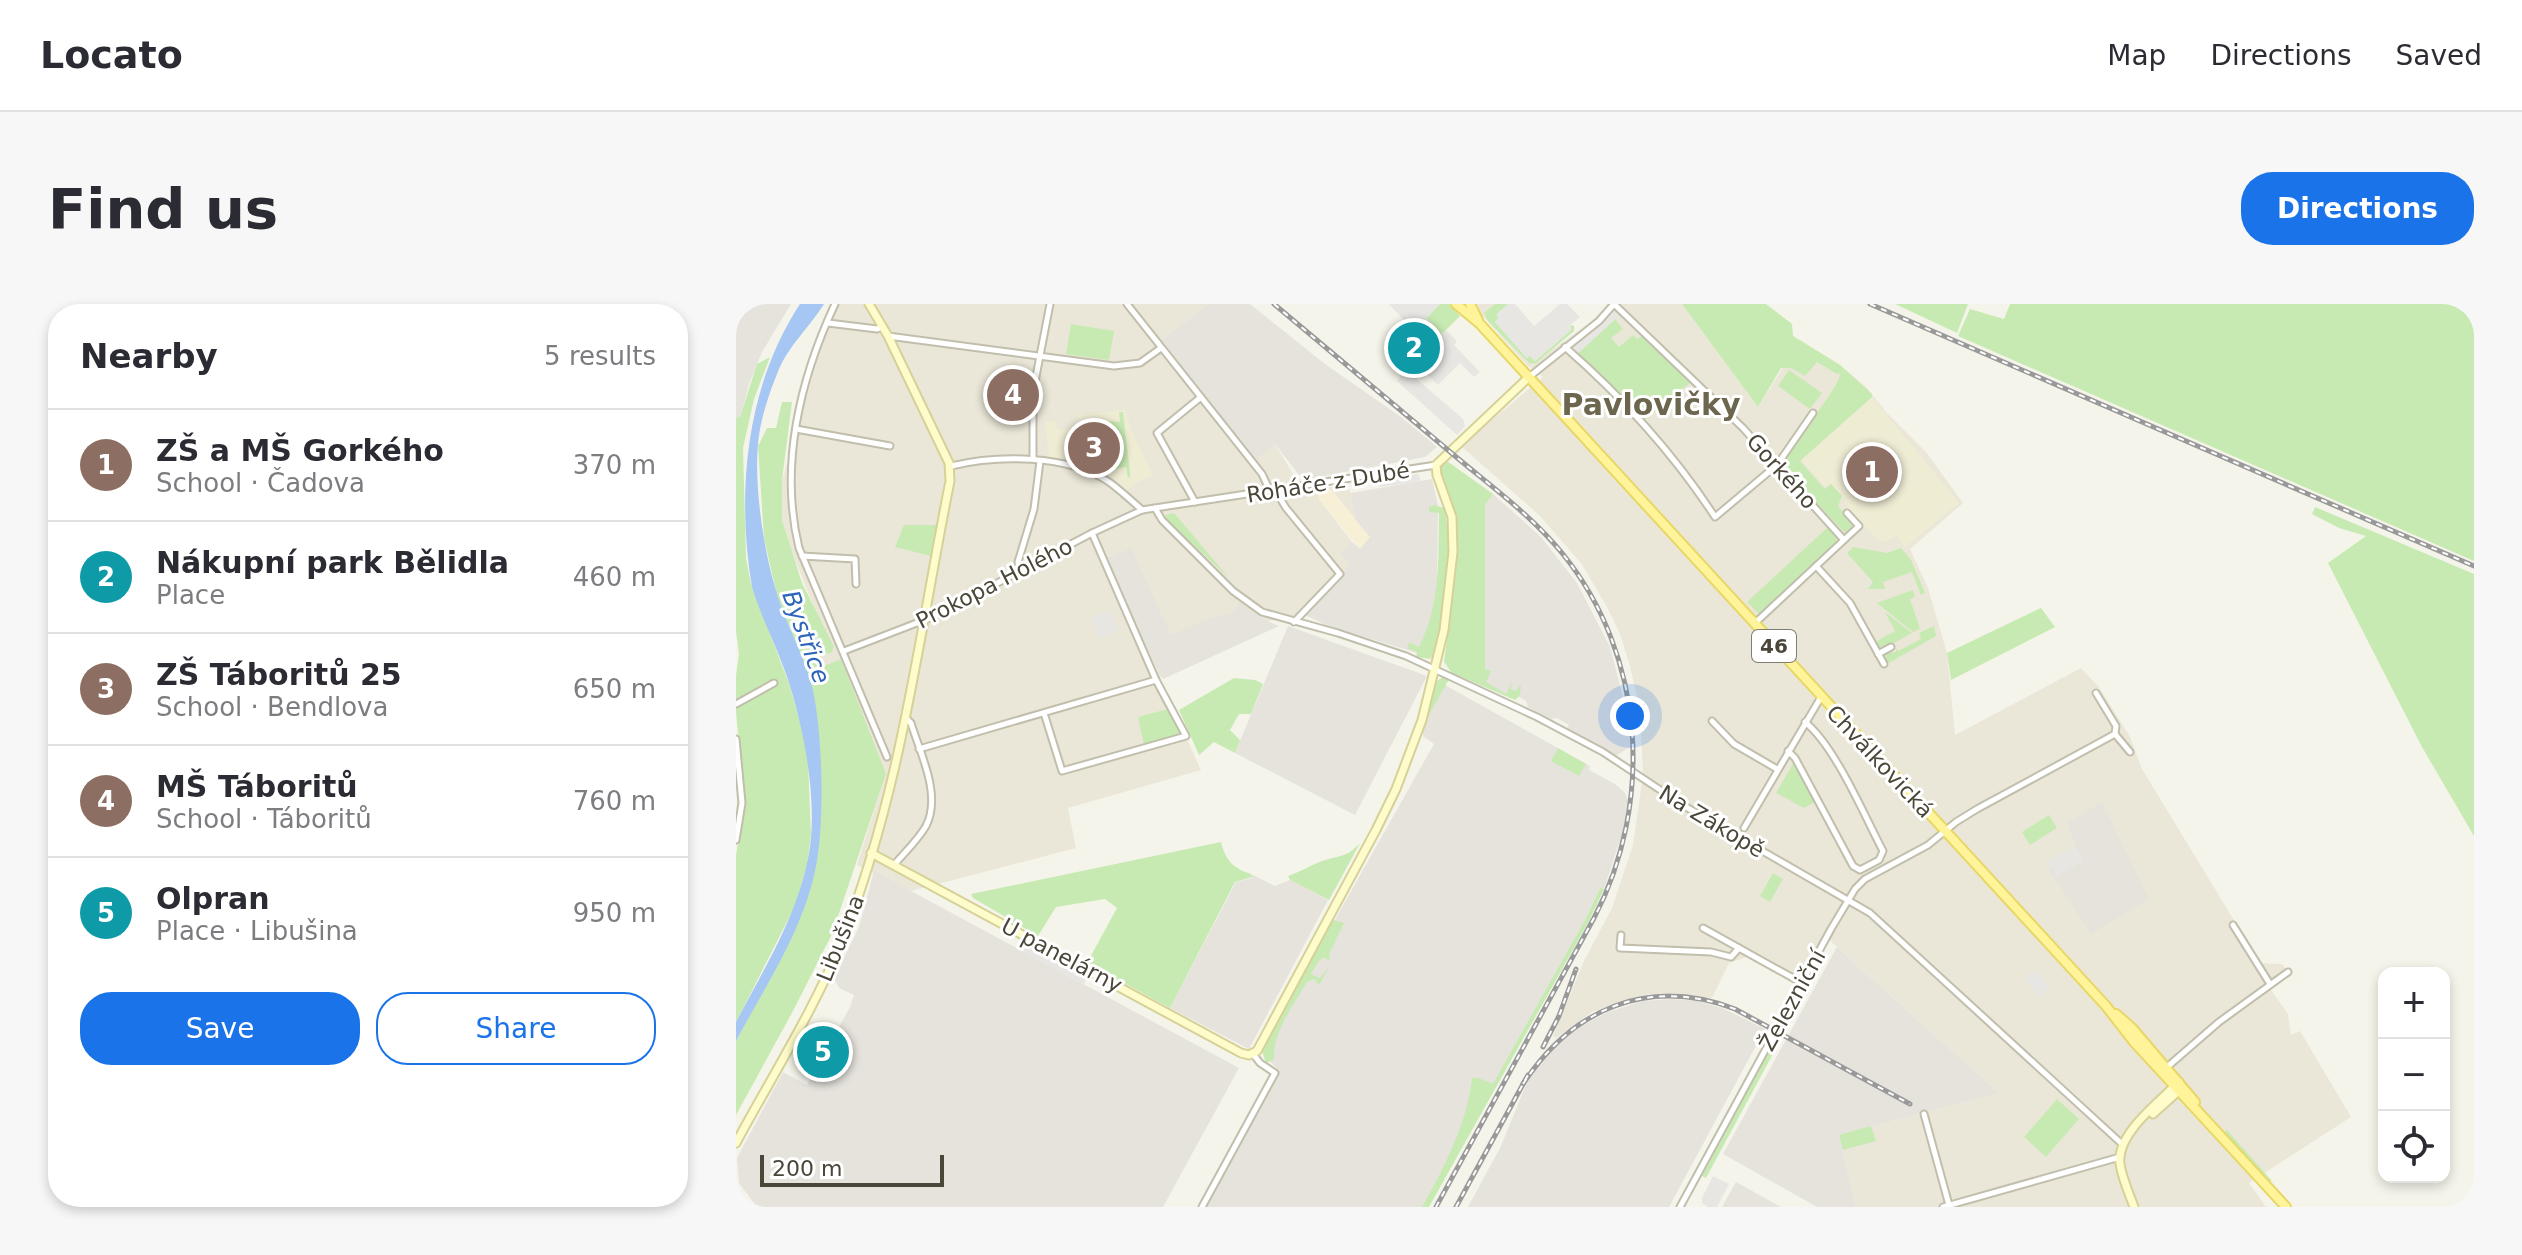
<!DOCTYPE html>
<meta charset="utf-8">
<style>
:root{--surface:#fff;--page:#f7f7f7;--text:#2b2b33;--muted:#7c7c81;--line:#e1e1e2;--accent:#1a73e8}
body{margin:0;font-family:"DejaVu Sans",sans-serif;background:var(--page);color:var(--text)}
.controls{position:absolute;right:24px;bottom:24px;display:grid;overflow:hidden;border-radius:16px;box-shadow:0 4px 12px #0003}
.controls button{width:72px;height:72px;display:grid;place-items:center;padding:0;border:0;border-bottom:2px solid var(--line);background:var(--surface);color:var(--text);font:40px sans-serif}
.scale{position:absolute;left:24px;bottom:20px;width:184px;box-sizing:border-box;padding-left:8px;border:4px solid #4a4638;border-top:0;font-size:22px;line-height:28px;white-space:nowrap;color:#4a4638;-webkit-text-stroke:6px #fff;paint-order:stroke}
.you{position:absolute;left:894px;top:412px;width:28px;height:28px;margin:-20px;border:6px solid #fff;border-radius:50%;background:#1a73e8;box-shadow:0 0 0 12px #1a73e833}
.badge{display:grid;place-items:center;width:52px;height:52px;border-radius:50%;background:var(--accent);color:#fff;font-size:26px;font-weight:700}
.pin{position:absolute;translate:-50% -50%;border:4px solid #fff;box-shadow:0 2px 8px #0006}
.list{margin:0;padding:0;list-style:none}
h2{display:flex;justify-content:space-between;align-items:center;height:104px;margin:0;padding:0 32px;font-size:34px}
h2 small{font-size:26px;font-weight:400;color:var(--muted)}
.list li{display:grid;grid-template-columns:52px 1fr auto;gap:24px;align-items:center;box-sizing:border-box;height:112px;padding:0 32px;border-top:2px solid var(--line)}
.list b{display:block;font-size:30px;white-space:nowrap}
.list p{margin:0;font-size:26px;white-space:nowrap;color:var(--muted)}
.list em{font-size:26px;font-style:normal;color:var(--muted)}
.actions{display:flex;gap:16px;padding:24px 32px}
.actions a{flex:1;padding:18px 0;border:2px solid var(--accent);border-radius:32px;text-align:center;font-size:28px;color:var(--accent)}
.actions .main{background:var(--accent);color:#fff}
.icon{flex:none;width:44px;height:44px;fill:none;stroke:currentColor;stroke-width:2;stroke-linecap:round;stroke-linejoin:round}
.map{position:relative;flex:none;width:1738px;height:903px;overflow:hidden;border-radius:32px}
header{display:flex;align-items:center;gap:48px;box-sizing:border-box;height:112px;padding:0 40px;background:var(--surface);border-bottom:2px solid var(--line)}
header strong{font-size:38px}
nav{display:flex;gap:44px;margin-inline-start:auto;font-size:28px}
.intro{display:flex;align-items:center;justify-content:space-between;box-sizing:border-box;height:192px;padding:0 48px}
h1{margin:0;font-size:56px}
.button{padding:20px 36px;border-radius:32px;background:var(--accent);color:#fff;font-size:28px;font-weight:700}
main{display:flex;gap:48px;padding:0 48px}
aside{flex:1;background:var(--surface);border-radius:32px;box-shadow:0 4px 12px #0003}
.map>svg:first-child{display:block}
.residential{fill:#eae7d8}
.commercial{fill:#f7efd6}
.industrial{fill:#e5e3dc}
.education{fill:#efecd4}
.green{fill:#c7eab2}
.parking{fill:#e7e6e2}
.water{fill:#a6c6f3}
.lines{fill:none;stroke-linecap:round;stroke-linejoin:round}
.street-casing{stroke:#c1beac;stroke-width:9}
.secondary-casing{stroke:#d6d199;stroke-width:11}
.primary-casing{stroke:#e8d766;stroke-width:12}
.street{stroke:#fff;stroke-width:5}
.secondary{stroke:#fffccb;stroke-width:7}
.primary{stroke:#fff49a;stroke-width:8}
.rail-casing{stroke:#999;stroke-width:5}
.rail{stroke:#fff;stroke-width:2;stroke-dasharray:6;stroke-linecap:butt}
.labels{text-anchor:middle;stroke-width:6;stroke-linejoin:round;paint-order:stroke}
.shield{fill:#fff;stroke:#807e74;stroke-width:2}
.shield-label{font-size:20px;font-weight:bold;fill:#4a4638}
.street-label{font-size:22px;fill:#4a4638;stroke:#fff}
.water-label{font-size:24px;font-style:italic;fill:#2c65ba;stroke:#fff}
.district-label{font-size:30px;font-weight:bold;fill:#6d664f;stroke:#fff}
</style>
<header>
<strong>Locato</strong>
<nav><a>Map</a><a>Directions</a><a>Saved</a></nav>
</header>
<div class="intro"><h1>Find us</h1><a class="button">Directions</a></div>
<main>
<aside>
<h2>Nearby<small>5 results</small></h2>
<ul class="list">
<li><span class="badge" style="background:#8d6e63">1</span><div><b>ZŠ a MŠ Gorkého</b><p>School · Čadova</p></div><em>370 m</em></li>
<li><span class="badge" style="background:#0f9aa8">2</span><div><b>Nákupní park Bělidla</b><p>Place</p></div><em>460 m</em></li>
<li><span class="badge" style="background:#8d6e63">3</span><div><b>ZŠ Táboritů 25</b><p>School · Bendlova</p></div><em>650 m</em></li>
<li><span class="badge" style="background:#8d6e63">4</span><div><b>MŠ Táboritů</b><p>School · Táboritů</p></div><em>760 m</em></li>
<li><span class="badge" style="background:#0f9aa8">5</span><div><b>Olpran</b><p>Place · Libušina</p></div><em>950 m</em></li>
</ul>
<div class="actions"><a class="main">Save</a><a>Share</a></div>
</aside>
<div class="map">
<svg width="1738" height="903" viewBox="0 0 1738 903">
<rect width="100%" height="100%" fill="#f5f4ea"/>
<g class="residential">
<path d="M101,0H472L426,36L519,155L539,140L567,187L610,181L615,189L619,215L595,185L583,195L616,238L606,250L615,258L606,271L567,310L533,317L423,374L465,466L332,504L340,544L175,587L121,561L150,469L92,383L81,351L77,301L54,243L46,216V176L81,57Z"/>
<path d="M741,0H759L749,9L752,17L795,61L855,18L873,0H946L1022,103L1064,36L1104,61L1131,84L1150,108L1190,148L1227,199L1174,245L1192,284L1211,349L1219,431L1345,364L1363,383L1394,433L1406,465L1524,659L1546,660L1550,665L1530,679L1552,710L1555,731L1564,727L1615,813L1513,879L1530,903H1120L1103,831L1263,789L1088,631L1060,680L1011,653L993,659L976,694L937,689L906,691L856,708L820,734L817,732L848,657L876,604L897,541L907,471L904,405L894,362L884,330L871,303L845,259L803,211L725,142L807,73L791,61L745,10Z"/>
</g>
<path class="commercial" d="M595,185L634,233L624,245L583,195L581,187Z"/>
<g class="industrial">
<path d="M0,0H55L26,48L13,80L4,114L0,117Z"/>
<path d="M472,0H514L589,60L665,113L701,143L689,153L567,176L539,140L519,156L426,36Z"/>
<path d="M696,175L702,201L701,281L696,317L681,349L590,321L567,310L606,271L614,258L605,250L616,238L624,245L634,233L619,215L615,189Z"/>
<path d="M757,190L805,233L841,279L874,343L894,420V443L878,453L831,425L833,421L821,414L814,415L792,403L790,397L783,393L779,395L749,379V201Z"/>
<path d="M395,244L435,331L473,315L496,309L504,299L525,314L543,322L427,375L397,317L372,254Z"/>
<path d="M552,322L691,372L619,511L499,449Z"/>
<path d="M709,381L854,462L853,466L879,480L889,489L892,496L888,524L868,585L864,584L850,614L757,781L743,774L736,775L730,812L718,843L686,903H467L543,767L525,747L698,440L687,432L688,420Z"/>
<path d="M1366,498L1413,595L1355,630L1309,559L1340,542L1331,519Z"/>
<path d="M138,567L503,764L427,903H21L3,879L1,854L47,768L71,781L114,703L118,691L103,684L98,674L123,623Z"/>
<path d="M515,570L539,582L554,576L592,596L513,745L434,704L500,578L516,574Z"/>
<path d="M1101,643L1263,789L1103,831L1120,903H1081L987,850Z"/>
<path d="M936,695L961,697L986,704L1029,725L933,903H732L765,842L790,781L800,764L824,738L849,720L872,708L907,697Z"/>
<path d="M1000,878L1045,903H986Z"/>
</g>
<g class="education">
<path d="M1136,93L1223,199L1169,243L1160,232L1147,238L1138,232L1108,199L1110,197L1095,180L1089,183L1065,156Z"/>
<path d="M389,106L398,133L417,171L399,179L391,186L373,170L344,156L313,153L309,118L320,117L321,126L342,124L341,111Z"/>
</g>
<g class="green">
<path d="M704,0H713L724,12L705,31L690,14Z"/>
<path d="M759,0H772L761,10L763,14L759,18L791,54L794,51L799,57L835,26L834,21L838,22V27L800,59L794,60L752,17L748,9Z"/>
<path d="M946,0H1030L1056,20L1057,32L1104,61L1136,90V93L1064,157L1089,185L1095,180L1106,192L1102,202L1118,220L1109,229L1052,169L1046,159C1056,139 1105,82 1104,69L1101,70L1081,58L1069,72L1055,64H1045L1022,103Z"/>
<path d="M1159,0H1232L1221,29Z"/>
<path d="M1274,0H1738V257L1222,32L1234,5L1268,15Z"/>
<path d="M879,15L887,25L875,34L883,43L897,31L901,35L907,31L955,78L907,118L840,51Z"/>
<path d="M335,20L378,27L373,56L330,50Z"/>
<path d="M34,53L18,95L7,144L10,254L15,280L53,380L68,432L72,458L75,531L71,560L61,598L0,718V551L9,500L0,408V372L3,350L0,327V117L1,113H4L21,60Z"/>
<path d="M1053,66L1086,89L1074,105L1042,82Z"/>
<path d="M46,98H56L46,176V216L66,279L98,343L95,349L82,351L86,363L105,355L150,470L96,630L57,707L0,811V737L50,643L84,531V443L75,377L41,292L28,234L22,142L31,124H40Z"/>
<path d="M383,108H387L394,169V173L392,174L390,163L378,165L372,161L370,151L359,153L356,131L367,130L369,122L374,117L384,118Z"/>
<path d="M712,153L711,157L757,190L749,201V365L755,367L750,378L770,390L776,378L775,385L779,387L785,381L784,391L779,396L716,369L708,358L720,268L721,239L717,205L703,165Z"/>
<path d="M698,201L708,204C719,251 708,304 698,350L694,355L680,353L681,348L671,344L673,338L683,343C705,299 702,257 703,209L693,208V203Z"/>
<path d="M1579,203L1738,270V532L1686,443L1592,259L1630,232L1603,224L1576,210Z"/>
<path d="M438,209L493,274L431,216L429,211Z"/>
<path d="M168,221H202L195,252L159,243Z"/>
<path d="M1092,223L1101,232L1100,238L1023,310L1011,298Z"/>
<path d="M1117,243L1151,249L1165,244L1175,256L1189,289L1185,291L1176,268L1147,278L1149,285H1132L1137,278L1111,249Z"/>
<path d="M1177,286L1179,293L1174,295L1184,325L1177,328L1141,299Z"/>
<path d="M1305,304L1319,323L1215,376L1211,349Z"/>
<path d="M1149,308L1176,329L1154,341L1144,343L1139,338L1159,327Z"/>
<path d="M1198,322L1200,332L1151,360L1149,349L1160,348L1159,343L1162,347L1185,335L1183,329Z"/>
<path d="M707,373L713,375L688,420L701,377Z"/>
<path d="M498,374L519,376L527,380L515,410H503L494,426L504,436L499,449L478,438L463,451L443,406Z"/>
<path d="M432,405L444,431L408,441L402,413Z"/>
<path d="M822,444L850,460L843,472L815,457Z"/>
<path d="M1058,458L1079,498L1068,504L1040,489Z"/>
<path d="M1313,511L1321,524L1294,541L1286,528Z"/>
<path d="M485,538C490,557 497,564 515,570L516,573L499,578L434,704L351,659L381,604L369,595L320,603L302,632L237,594L235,590Z"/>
<path d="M624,539L593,596L554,576L552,572C564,568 579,559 589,556C606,551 611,553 624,539Z"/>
<path d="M1037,569L1047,575L1034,598L1024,592Z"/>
<path d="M864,584L868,585L853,617L693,903H686C709,861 730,823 736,774H743L757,780L850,614Z"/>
<path d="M597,616L608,619L594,648L593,657L588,653L582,658L575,670L584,674L593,663L583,681L578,675L571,678C557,702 536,729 538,756L530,759L526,747Z"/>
<path d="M1042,730L1046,733L970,874L966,872Z"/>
<path d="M1321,795L1343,815L1310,853L1288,833Z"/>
<path d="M1135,822L1140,837L1107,846L1103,831Z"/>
<path d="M1490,825L1536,877H1531L1489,830Z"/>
</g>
<g class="parking">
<path d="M653,0H704L690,14L705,30L710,26L721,37L718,41L744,68L738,73L724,59L702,81L690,69L704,55Z"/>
<path d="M772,0H779L798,22L824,0H831L844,13L833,22L836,25L799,57L794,52L791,54L759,18L763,14L760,11Z"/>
<path d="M876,2L885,10L840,51L835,47V39L863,17Z"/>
<path d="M669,65L727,115L729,122L721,131L661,77Z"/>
<path d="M683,170L684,177L644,183L643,176Z"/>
<path d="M374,306L383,327L363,335L355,314Z"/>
<path d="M1340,542L1348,557L1320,572L1316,563L1312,565L1309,559Z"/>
<path d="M294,634L355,667L347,681L287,648Z"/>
<path d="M1299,666L1314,683L1304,693L1288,674Z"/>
<path d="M73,730L81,733L68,758L57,747L65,732L72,733Z"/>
<path d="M977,872L993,880L981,903H972L966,899V894Z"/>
</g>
<path class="water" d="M64,0H88C73,24 51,43 41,70C32,92 24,117 22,140C18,184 28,249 41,290C50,319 65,346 74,375C87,418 89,517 80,562C68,625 30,681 0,737V718C31,659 68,602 75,534C79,485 68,427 53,379C43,347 26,316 16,283C0,188 10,82 64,0Z"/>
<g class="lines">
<defs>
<g id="street">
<path d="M99,0C64,75 43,162 63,244L151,453"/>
<path d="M391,0L526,170L534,187"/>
<path d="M878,0L1007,124L1108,236"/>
<path d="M92,19L141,25L146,23"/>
<path d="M152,32L378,62L404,59L425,44"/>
<path d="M829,43C885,92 938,150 979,213L1041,161L1077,109"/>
<path d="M793,73L863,17L877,1"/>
<path d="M60,125L154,142"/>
<path d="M297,155V88L314,0"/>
<path d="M215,162C261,151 331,150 373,178C384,186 396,197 406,206"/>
<path d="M539,186L550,204L604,270L558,318"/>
<path d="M459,198L421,129L465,93"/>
<path d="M419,204L426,216L497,287L526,308L602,329L670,352L801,413L867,448L950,503L1134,609L1386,840"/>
<path d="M66,252L119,255L120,280"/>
<path d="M1080,262L1114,299L1148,360"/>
<path d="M283,266L282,258L298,205L304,157"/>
<path d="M1018,320L1123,222L1111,209"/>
<path d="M108,347L199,312L356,229L406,206L700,161"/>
<path d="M1142,350L1155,343"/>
<path d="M1360,389L1380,422L1379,430"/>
<path d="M0,400L38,379"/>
<path d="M308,409L326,467L450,432L420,376L356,229"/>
<path d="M976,417L998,440L1041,465"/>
<path d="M1379,430L1394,448"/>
<path d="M0,435L6,499L0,536"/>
<path d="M183,445L420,376"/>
<path d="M1052,447L1059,454L1117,562L1124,566L1143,556L1147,547C1128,511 1099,442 1069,418"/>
<path d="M1008,524L1085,393"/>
<path d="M158,561C169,548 182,536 190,522C206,491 184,449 175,419L170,414"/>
<path d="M1497,621L1534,680"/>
<path d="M967,624L1066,679"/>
<path d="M885,631L884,644L975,648L995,653L1003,644"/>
<path d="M1430,764L1483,718L1552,668"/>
<path d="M1188,810L1213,901"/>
<path d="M466,903L539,769L524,759L517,750"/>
<path d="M944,903L1095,625L1119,585L1129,575L1192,541L1220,518L1241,505L1379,430"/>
<path d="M1207,903L1384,853"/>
</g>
<g id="secondary">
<path d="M135,549L505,749L513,751L521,747L640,526L660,485L686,416L708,326L717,248L716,213L701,171L700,161L793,73"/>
<path d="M1417,810L1446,784"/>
<path d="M0,839C36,772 79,705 107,634C165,487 183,331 214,177L213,159L152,32L133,0"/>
<path d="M1398,903C1393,889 1386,874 1384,860C1380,830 1423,798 1443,778"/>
</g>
<g id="primary">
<path d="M720,0L744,20L1370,702L1398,738L1550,903"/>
<path d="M734,0L742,16"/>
<path d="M1380,710L1396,724L1459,798"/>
</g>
</defs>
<use href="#street" class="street-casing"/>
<use href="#secondary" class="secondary-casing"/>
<use href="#primary" class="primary-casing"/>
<use href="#street" class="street"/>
<use href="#secondary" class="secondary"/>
<use href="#primary" class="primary"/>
<defs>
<g id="rail">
<path d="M538,0C598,51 659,101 719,152C756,183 796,212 826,249C910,352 918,499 858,614L700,903"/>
<path d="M1134,0L1738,262"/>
<path d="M807,743L823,712L840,665"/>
<path d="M787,780C836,705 912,672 999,705L1174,800"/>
<path d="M720,903L792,771"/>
</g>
</defs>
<use href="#rail" class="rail-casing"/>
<use href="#rail" class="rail"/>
</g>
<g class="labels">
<rect class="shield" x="1016" y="326" width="44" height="32" rx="6"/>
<g class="shield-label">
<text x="1038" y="349">46</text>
</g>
<g class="street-label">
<text transform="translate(1046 167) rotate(48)" y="8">Gorkého</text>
<text transform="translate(592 178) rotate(-9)" y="8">Roháče z Dubé</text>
<text transform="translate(258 279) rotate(-27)" y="8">Prokopa Holého</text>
<text transform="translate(1144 457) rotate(47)" y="8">Chválkovická</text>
<text transform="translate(976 517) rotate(31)" y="8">Na Zákopě</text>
<text transform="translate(104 634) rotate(-68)" y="8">Libušina</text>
<text transform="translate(326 651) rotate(28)" y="8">U panelárny</text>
<text transform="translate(1056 696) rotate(-61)" y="8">Železniční</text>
</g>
<g class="water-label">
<text transform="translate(70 333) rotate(70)" y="8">Bystřice</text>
</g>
<g class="district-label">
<text x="915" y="111">Pavlovičky</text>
</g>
</g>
</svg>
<div class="controls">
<button>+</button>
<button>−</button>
<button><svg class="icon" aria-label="locate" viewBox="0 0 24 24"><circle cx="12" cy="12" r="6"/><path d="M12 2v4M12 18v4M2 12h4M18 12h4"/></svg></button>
</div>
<div class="scale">200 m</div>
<div class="you"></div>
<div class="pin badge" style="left:1136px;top:168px;background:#8d6e63">1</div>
<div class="pin badge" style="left:678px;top:44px;background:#0f9aa8">2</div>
<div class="pin badge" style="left:358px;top:144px;background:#8d6e63">3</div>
<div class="pin badge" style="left:277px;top:91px;background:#8d6e63">4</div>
<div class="pin badge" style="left:87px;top:748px;background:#0f9aa8">5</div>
</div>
</main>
